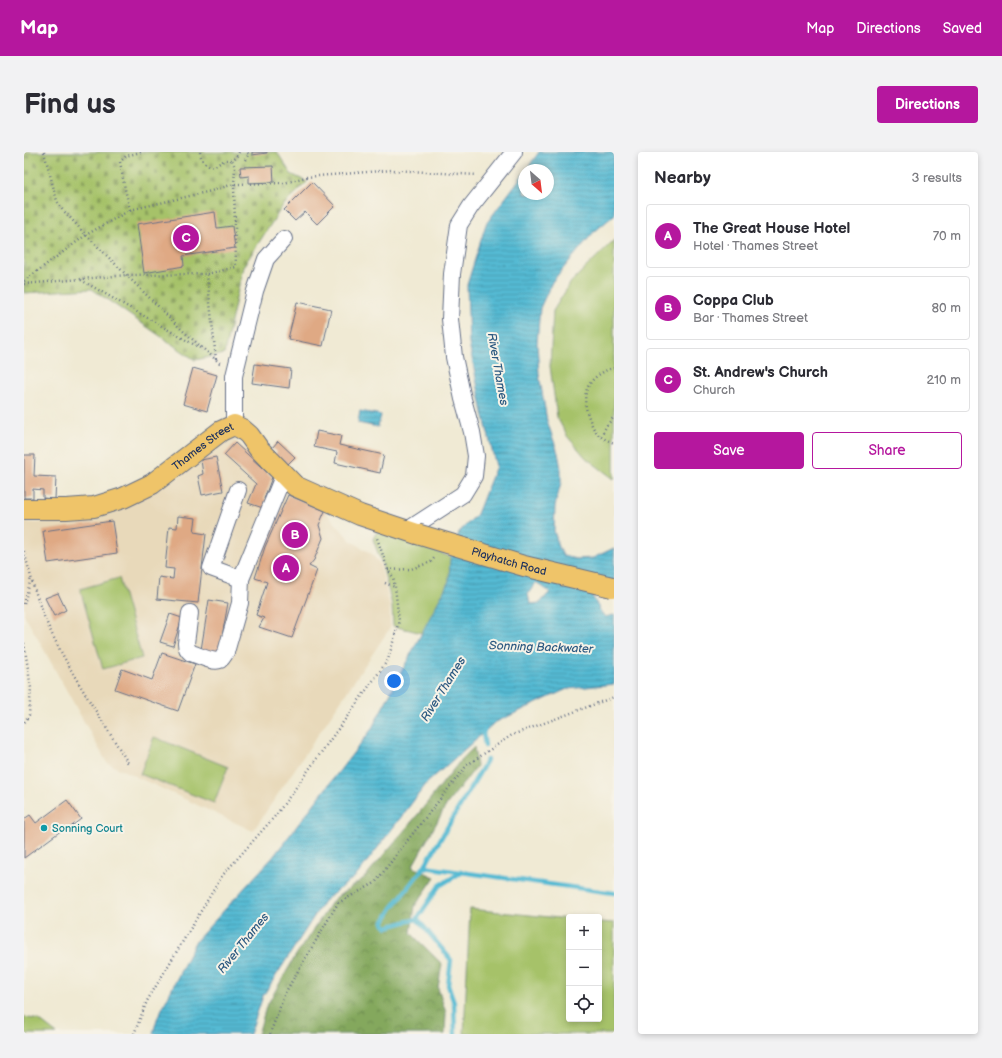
<!DOCTYPE html>
<meta charset="utf-8">
<style>
:root{--surface:#fff;--page:#f2f2f3;--text:#2b2b33;--muted:#7c7c81;--line:#e1e1e2;--accent:#b5179e}
body{margin:0;font-family:"Balsamiq Sans",sans-serif;background:var(--page);color:var(--text)}
.controls{position:absolute;right:12px;bottom:12px;display:grid;overflow:hidden;border-radius:4px;box-shadow:0 2px 6px #0003}
.controls button{width:36px;height:36px;display:grid;place-items:center;padding:0;border:0;border-bottom:1px solid var(--line);background:var(--surface);color:var(--text);font:20px sans-serif}
.compass{position:absolute;left:494px;top:12px;width:36px;height:36px;border-radius:50%;background:var(--surface);box-shadow:0 2px 6px #0003;rotate:152deg}
.you{position:absolute;left:370px;top:529px;width:14px;height:14px;margin:-10px;border:3px solid #fff;border-radius:50%;background:#1a73e8;box-shadow:0 0 0 6px #1a73e833}
.badge{display:grid;place-items:center;width:26px;height:26px;border-radius:50%;background:var(--accent);color:#fff;font-size:13px;font-weight:700}
.pin{position:absolute;translate:-50% -50%;border:2px solid #fff;box-shadow:0 1px 4px #0006}
.list{margin:0;padding:0;list-style:none}
h2{display:flex;justify-content:space-between;align-items:center;height:52px;margin:0;padding:0 16px;font-size:17px}
h2 small{font-size:13px;font-weight:400;color:var(--muted)}
.list li{display:grid;grid-template-columns:26px 1fr auto;gap:12px;align-items:center;box-sizing:border-box;height:64px;margin:0 8px 8px;padding:0 8px;border:1px solid var(--line);border-radius:4px}
.list b{display:block;font-size:15px;white-space:nowrap}
.list p{margin:0;font-size:13px;white-space:nowrap;color:var(--muted)}
.list em{font-size:13px;font-style:normal;color:var(--muted)}
.actions{display:flex;gap:8px;padding:12px 16px}
.actions a{flex:1;padding:9px 0;border:1px solid var(--accent);border-radius:4px;text-align:center;font-size:14px;color:var(--accent)}
.actions .main{background:var(--accent);color:#fff}
.icon{flex:none;width:22px;height:22px;fill:none;stroke:currentColor;stroke-width:2;stroke-linecap:round;stroke-linejoin:round}
.map{position:relative;flex:none;width:590px;height:882px;overflow:hidden;border-radius:4px}
header{display:flex;align-items:center;gap:24px;box-sizing:border-box;height:56px;padding:0 20px;background:var(--accent);color:#fff}
header strong{font-size:19px}
nav{display:flex;gap:22px;margin-inline-start:auto;font-size:14px}
.intro{display:flex;align-items:center;justify-content:space-between;box-sizing:border-box;height:96px;padding:0 24px}
h1{margin:0;font-size:28px}
.button{padding:10px 18px;border-radius:4px;background:var(--accent);color:#fff;font-size:14px;font-weight:700}
main{display:flex;gap:24px;padding:0 24px}
aside{flex:1;background:var(--surface);border-radius:4px;box-shadow:0 2px 6px #0003}
.map>svg:first-child{display:block}
.built{fill:#e8d9ba}
.green{fill:#a6c269;stroke:#607864}
.forest{fill:url(#forest-crowns);stroke:#506c5e}
.cemetery{fill:url(#cemetery-stones);stroke:#607864}
.water{fill:url(#water-rules);stroke:#387498;fill-rule:evenodd}
.lines{fill:none;stroke-linecap:round;stroke-linejoin:round}
.stream{stroke:#55bad3;stroke-width:4.5}
.building{fill:#dfa984}
.minor-casing{stroke:#667087;stroke-width:18}
.major-casing{stroke:#667087;stroke-width:22}
.path{stroke:#667087;stroke-width:2.5;stroke-dasharray:1 3;stroke-linecap:butt}
.minor{stroke:#fff;stroke-width:16}
.major{stroke:#efc469;stroke-width:20}
.major-bridge-casing{stroke:#667087;stroke-width:22;stroke-linecap:butt}
.major-bridge{stroke:#efc469;stroke-width:20}
.culture-dot{fill:#0f9aa8;stroke:#f7f3e8;stroke-width:1.5}
.labels{text-anchor:middle;stroke-width:4;stroke-linejoin:round;paint-order:stroke}
.street-label{font-size:11px;fill:#1b2f5e;stroke:#f7f3e8}
.culture-label{font-size:11px;fill:#0d838f;stroke:#f7f3e8;text-anchor:start}
.water-label{font-size:12px;font-style:italic;fill:#2c5981;stroke:#f7f3e8}
</style>
<header>
<strong>Map</strong>
<nav><a>Map</a><a>Directions</a><a>Saved</a></nav>
</header>
<div class="intro"><h1>Find us</h1><a class="button">Directions</a></div>
<main>
<div class="map">
<svg width="590" height="882" viewBox="0 0 590 882">
<defs>
<pattern id="forest-crowns" width="20" height="18" patternUnits="userSpaceOnUse"><rect width="20" height="18" fill="#84a85d"/><path d="M2 6a3 3 0 1 1 6 0M12 15a3 3 0 1 1 6 0" fill="none" stroke="#6b8950"/></pattern>
<pattern id="cemetery-stones" width="16" height="16" patternUnits="userSpaceOnUse"><rect width="16" height="16" fill="#a6c269"/><path d="M2 7V4a2 2 0 0 1 4 0v3zM10 15v-3a2 2 0 0 1 4 0v3z" fill="#869e5a"/></pattern>
<pattern id="water-rules" width="6" height="5" patternUnits="userSpaceOnUse"><rect width="6" height="5" fill="#55bad3"/><path d="M0 2.5h6" fill="none" stroke="#4698ae"/></pattern>
</defs>
<rect width="100%" height="100%" fill="#f7f3e8"/>
<filter id="ink" filterUnits="userSpaceOnUse"><feTurbulence type="fractalNoise" baseFrequency=".025" numOctaves="2"/><feDisplacementMap in="SourceGraphic" scale="8" xChannelSelector="R" yChannelSelector="G"/><feConvolveMatrix kernelMatrix="1 2 1 2 8 2 1 2 1" color-interpolation-filters="sRGB"/></filter>
<filter id="wash" filterUnits="userSpaceOnUse"><feTurbulence type="fractalNoise" baseFrequency=".012" numOctaves="4" result="noise"/><feDisplacementMap in="SourceGraphic" scale="16" xChannelSelector="R" yChannelSelector="G"/><feGaussianBlur stdDeviation="0.9" result="paint"/><feColorMatrix in="noise" values="0 0 0 0 0 0 0 0 0 0 0 0 0 0 0 0 0 1.4 0 .05"/><feComposite in="paint" operator="in"/></filter>
<g filter="url(#wash)">
<rect width="100%" height="100%" fill="#f0ead4"/>
<path class="built" d="M211,288L249,323L301,359L326,388L348,402L356,412L366,454V476L229,679L83,611L0,462V370L13,371L87,359L195,289Z"/>
<g class="green">
<path d="M590,88V327L562,306L543,284L533,265L526,214L529,159L547,130Z"/>
<path d="M353,379L427,405L425,429L398,481L369,474L368,453L358,412L349,387Z"/>
<path d="M95,426L118,506L79,517L56,437Z"/>
<path d="M130,585L204,615L190,651L116,622Z"/>
<path d="M446,757L545,767V867H575V770L590,771V882H440Z"/>
<path d="M0,865L15,868L33,882H0Z"/>
</g>
<path class="forest" d="M450,595L453,614L423,652L388,715L411,725L391,754L387,781L418,812L414,836L422,861L421,882H234L242,855L272,803L310,747L340,726L395,661L436,609Z"/>
<path class="cemetery" d="M0,0H253L267,22L283,30L258,55L219,115L200,202L171,208L68,137L0,141Z"/>
<g class="water">
<path d="M515,0H590V63L569,81L528,130L516,156L513,191L515,222L523,269L534,301L537,317V331L531,354L530,379L535,395L539,404L553,407L569,406L590,396V429L568,444L577,460L581,465L590,463V532L543,537L470,571L403,631L333,723L300,749L239,844L226,882H129L133,867L171,790L249,705L347,578L425,429L426,407L435,380L453,362L472,314L459,261L445,191L443,133L462,72L500,21V42H524V18H502ZM512,430L526,440L516,451L506,452L504,442Z"/>
<path d="M336,259L357,263L354,275L334,271Z"/>
</g>
<g class="lines">
<g class="stream">
<path d="M461,594L459,581L461,576"/>
<path d="M400,715L590,741"/>
<path d="M393,767L415,734L436,721"/>
<path d="M431,882L430,851L424,833L427,808L401,776L393,767L381,770L363,775L359,771L368,756L400,715L463,608"/>
</g>
</g>
<g id="blocks">
<g class="building">
<path d="M228,0H243V1L228,3Z"/>
<path d="M249,14L250,30L225,31V24L217,25L216,15Z"/>
<path d="M288,30L311,54L293,72L281,60L271,69L260,58Z"/>
<path d="M191,60L193,76L208,74L211,96L159,104L160,114L120,121L113,72Z"/>
<path d="M273,150L307,157L299,194L264,187Z"/>
<path d="M231,212L267,217L265,236L228,231Z"/>
<path d="M169,216L193,223L183,259L159,252Z"/>
<path d="M293,279L317,284L315,293L360,303L356,321L311,311L313,300L290,295Z"/>
<path d="M254,289L271,305L262,314L250,303L253,300L248,296Z"/>
<path d="M211,291L248,325L240,347L245,349L242,357L224,351L232,332L200,303Z"/>
<path d="M0,303H11L10,324L32,325L31,347L19,346V338L9,337V346H0Z"/>
<path d="M192,305L199,339L178,343L174,324L179,322L177,308Z"/>
<path d="M264,343L301,359L295,373L299,386L290,408L285,414L293,418L268,486L235,475L240,466L232,463L243,430L231,426L241,395Z"/>
<path d="M154,364L172,366L170,380L182,382L174,451L133,447L135,425L149,427L150,417L141,416L145,375L153,376Z"/>
<path d="M88,369L93,401L24,411L19,379Z"/>
<path d="M34,441L42,458L30,464L21,446Z"/>
<path d="M185,448L204,451L195,501L177,498Z"/>
<path d="M146,462L158,466L149,494L136,490Z"/>
<path d="M138,501L171,512L154,559L91,537L98,517L128,528Z"/>
<path d="M43,648L57,667L44,677L42,675L0,706V667L6,663L12,671Z"/>
</g>
</g>
</g>
<g filter="url(#ink)">
<use href="#blocks" fill-opacity="0" stroke="#667087" stroke-width="1"/>
<g class="lines">
<defs>
<g id="minor">
<path d="M210,273V224L231,139L242,107L260,87"/>
<path d="M214,338L187,416L217,427L260,322"/>
<path d="M382,379L439,342L450,324L452,304L448,280L439,247L430,205L426,167L428,122L435,73L447,54L490,0"/>
<path d="M166,461L162,491C162,495 163,498 167,501C174,503 189,511 196,508C199,506 200,503 202,500L216,451L217,427"/>
</g>
<g id="major">
<path id="s1" d="M0,357H42L70,355L99,346L128,332L197,279L210,273L218,277L225,283L235,297L271,334L336,363L393,382"/>
</g>
</defs>
<use href="#minor" class="minor-casing"/>
<use href="#major" class="major-casing"/>
<g class="path">
<path d="M20,0L33,49L38,57L62,83L158,178L198,213"/>
<path d="M176,0C177,9 181,12 189,15L201,8H208L212,5L215,0"/>
<path d="M221,8L225,2L222,0"/>
<path d="M106,58L101,37L96,10L102,4L117,0"/>
<path d="M183,122L212,115L210,32L211,15L208,8"/>
<path d="M57,128L176,196"/>
<path d="M0,129L62,83L106,58L187,39L210,32L260,31L282,25L368,18L453,23"/>
<path d="M0,132L103,123L183,122L192,208"/>
<path d="M590,216C583,217 579,220 573,224C560,234 559,248 564,263C566,268 568,275 572,280C576,286 583,288 590,291"/>
<path d="M577,284L583,273L590,265"/>
<path d="M0,399C6,422 13,448 22,469C44,519 76,564 104,611"/>
<path d="M364,418L387,417L407,410L411,405"/>
<path d="M361,431L371,435"/>
<path d="M0,452L7,426"/>
<path d="M0,491L7,536L5,563L0,571"/>
<path d="M110,882L123,849L198,724L252,663L364,508L375,469L371,435L369,425L364,418L353,386"/>
<path d="M246,882L261,841L314,751L351,731L379,694L443,613L488,583L590,545"/>
</g>
<use href="#minor" class="minor"/>
<use href="#major" class="major"/>
<defs>
<g id="major-bridge">
<path id="s2" d="M393,382L500,414L588,435"/>
</g>
</defs>
<use href="#major-bridge" class="major-bridge-casing"/>
<use href="#major-bridge" class="major-bridge"/>
</g>
</g>
<circle class="culture-dot" cx="20" cy="676" r="4"/>
<g class="labels">
<g class="street-label">
<text dy="4" stroke="none"><textPath href="#s1" startOffset="196">Thames Street</textPath></text>
<text dy="4" stroke="none"><textPath href="#s2" startOffset="96">Playhatch Road</textPath></text>
</g>
<g class="culture-label">
<text x="28" y="680">Sonning Court</text>
</g>
<g class="water-label">
<text transform="translate(474 217) rotate(80)" y="4">River Thames</text>
<text transform="translate(517 495) rotate(2)" y="4">Sonning Backwater</text>
<text transform="translate(419 537) rotate(-58)" y="4">River Thames</text>
<text transform="translate(219 791) rotate(-51)" y="4">River Thames</text>
</g>
</g>
</svg>
<div class="controls">
<button>+</button>
<button>−</button>
<button><svg class="icon" aria-label="locate" viewBox="0 0 24 24"><circle cx="12" cy="12" r="6"/><path d="M12 2v4M12 18v4M2 12h4M18 12h4"/></svg></button>
</div>
<svg class="compass" viewBox="-18 -18 36 36"><path d="M0-13l5 13h-10z" fill="#e53935"/><path d="M0 13l5-13h-10z" fill="#7c7c81"/></svg>
<div class="you"></div>
<div class="pin badge" style="left:262px;top:416px">A</div>
<div class="pin badge" style="left:271px;top:383px">B</div>
<div class="pin badge" style="left:162px;top:86px">C</div>
</div>
<aside>
<h2>Nearby<small>3 results</small></h2>
<ul class="list">
<li><span class="badge">A</span><div><b>The Great House Hotel</b><p>Hotel · Thames Street</p></div><em>70 m</em></li>
<li><span class="badge">B</span><div><b>Coppa Club</b><p>Bar · Thames Street</p></div><em>80 m</em></li>
<li><span class="badge">C</span><div><b>St. Andrew's Church</b><p>Church</p></div><em>210 m</em></li>
</ul>
<div class="actions"><a class="main">Save</a><a>Share</a></div>
</aside>
</main>
